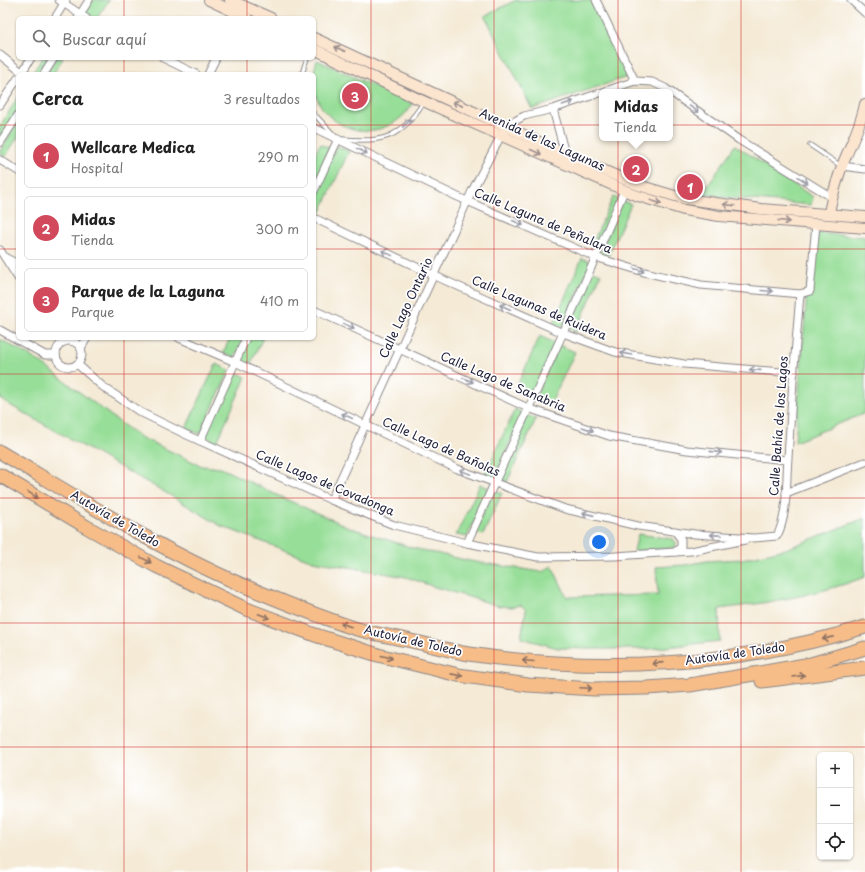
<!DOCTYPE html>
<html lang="es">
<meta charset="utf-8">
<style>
:root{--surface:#fff;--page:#f6f6f6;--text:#222;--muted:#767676;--line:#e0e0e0;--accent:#d1495b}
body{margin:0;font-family:"Playpen Sans",sans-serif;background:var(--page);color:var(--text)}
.controls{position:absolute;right:12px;bottom:12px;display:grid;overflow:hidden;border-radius:6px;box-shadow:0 1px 3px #0004}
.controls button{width:36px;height:36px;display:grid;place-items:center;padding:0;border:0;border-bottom:1px solid var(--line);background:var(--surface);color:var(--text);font:20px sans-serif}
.you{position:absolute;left:599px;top:542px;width:14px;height:14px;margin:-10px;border:3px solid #fff;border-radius:50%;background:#1a73e8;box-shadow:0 0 0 6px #1a73e833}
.badge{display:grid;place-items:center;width:26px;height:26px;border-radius:50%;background:var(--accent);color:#fff;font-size:13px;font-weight:700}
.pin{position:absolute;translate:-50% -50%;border:2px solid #fff;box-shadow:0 1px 4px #0006}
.popup{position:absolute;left:599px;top:89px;width:74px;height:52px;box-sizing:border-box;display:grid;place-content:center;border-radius:6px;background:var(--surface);filter:drop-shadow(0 1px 3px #0005);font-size:13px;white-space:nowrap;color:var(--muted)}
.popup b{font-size:15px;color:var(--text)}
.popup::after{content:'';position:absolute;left:50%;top:100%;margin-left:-8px;border:8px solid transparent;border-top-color:var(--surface)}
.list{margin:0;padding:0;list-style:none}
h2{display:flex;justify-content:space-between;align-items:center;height:52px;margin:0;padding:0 16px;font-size:17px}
h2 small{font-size:13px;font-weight:400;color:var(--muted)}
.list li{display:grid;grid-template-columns:26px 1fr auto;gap:12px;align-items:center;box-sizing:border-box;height:64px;margin:0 8px 8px;padding:0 8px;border:1px solid var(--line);border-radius:6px}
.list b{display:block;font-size:15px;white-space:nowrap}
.list p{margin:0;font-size:13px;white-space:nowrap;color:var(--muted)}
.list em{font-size:13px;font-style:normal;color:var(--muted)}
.icon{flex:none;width:22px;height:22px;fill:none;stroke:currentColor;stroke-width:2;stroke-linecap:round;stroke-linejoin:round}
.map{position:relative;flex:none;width:865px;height:872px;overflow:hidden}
.search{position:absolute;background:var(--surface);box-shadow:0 1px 3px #0004;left:16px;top:16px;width:300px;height:44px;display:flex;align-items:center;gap:10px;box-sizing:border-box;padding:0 14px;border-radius:6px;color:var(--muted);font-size:15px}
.panel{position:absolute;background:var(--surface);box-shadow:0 1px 3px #0004;left:16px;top:72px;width:300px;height:268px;border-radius:6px}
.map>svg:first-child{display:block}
.green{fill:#97de98;stroke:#5c806a}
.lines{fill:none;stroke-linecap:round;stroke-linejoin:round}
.lane-casing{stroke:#8b8688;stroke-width:5.5}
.street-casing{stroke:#8b8688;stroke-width:9}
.secondary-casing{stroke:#8b8688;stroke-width:12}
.highway-casing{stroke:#8b8688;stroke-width:15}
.lane{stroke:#fff;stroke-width:3.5}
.street{stroke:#fff;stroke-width:7}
.secondary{stroke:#fce5cf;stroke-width:10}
.highway{stroke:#f7bd88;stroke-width:13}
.oneway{stroke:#9a8d8c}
.oneway2{stroke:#9c9ca7}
.oneway3{stroke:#8c7062}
.grid{fill:none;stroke:#d62828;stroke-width:1;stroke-opacity:0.55}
.labels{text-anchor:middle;stroke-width:3.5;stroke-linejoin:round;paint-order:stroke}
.street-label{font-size:12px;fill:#22223b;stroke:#fff}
</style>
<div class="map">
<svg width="865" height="872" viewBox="0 0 865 872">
<rect width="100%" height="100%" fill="#fff"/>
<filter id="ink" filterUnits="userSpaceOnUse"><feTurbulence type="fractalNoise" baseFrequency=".025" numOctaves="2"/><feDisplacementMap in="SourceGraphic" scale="8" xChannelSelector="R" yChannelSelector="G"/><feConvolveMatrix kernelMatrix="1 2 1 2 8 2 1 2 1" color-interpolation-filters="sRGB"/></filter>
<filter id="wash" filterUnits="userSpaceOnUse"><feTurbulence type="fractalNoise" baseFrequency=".012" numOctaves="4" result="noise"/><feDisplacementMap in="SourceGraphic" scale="16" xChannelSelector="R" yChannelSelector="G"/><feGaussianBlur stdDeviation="0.9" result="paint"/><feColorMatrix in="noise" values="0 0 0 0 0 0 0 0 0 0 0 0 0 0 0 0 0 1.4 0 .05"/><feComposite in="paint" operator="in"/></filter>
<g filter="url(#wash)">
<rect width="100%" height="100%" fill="#f4ead6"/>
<g class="green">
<path d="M93,0H109L97,18H94L85,12Z"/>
<path d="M516,0H591L627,73V77L532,109L485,16Z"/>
<path d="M42,58H51L41,74H32Z"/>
<path d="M56,58H63L53,74H46Z"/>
<path d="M317,60L413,104C376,159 296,121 317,60Z"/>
<path d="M18,97V111L0,140V126Z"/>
<path d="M18,122V137L5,157L0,153V151Z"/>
<path d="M320,144L331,149L314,186V157Z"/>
<path d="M735,145L813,197L811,205L721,197L703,193Z"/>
<path d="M337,146L349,151L319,216L314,213V196Z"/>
<path d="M613,197L618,199L595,251L590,249Z"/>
<path d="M622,201L631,204L608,256L600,253Z"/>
<path d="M817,233L865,237V413L795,442L807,291Z"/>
<path d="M582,258L591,262L562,328L553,324Z"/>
<path d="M593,271L601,274L576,332L568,328Z"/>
<path d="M540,336L555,343L531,397L515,390Z"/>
<path d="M230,338H244L234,358L223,353Z"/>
<path d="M248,338H263L250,365L238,360Z"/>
<path d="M0,339L37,360L138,436L202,466L221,468L283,498L351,528L413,548L470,561L542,572L552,566L567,597L658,595L656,567L685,565L707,561L742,559L786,549L865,518V577C818,595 768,603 719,609L720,641L649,649H591L558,648L521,638L526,610L521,605L512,607L499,606L435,587L406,577L313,561L221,526L168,494L8,404L0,398Z"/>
<path d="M559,345L575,352L550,405L535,398Z"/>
<path d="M216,364L230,370L200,434L186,428Z"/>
<path d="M233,371L246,377L217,442L203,436Z"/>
<path d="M515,409L523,413L494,478L485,474Z"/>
<path d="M527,415L536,419L507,482L499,479Z"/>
<path d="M480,484L489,488L467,537L456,535Z"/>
<path d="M493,490L502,493L483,535L474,533Z"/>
<path d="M638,534L673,539L676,542V545L673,548L634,551Z"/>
</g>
</g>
<g filter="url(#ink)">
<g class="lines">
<defs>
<g id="lane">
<path d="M302,74L307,58"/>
<path d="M314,114L334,135"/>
<path d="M342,139C382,143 400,139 423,103"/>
<path d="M810,145L841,166"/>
</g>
<g id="street">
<path d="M59,0L86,18"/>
<path d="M596,0L635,81"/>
<path d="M851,0L865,13"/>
<path d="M55,18L66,0"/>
<path d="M78,18L89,0"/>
<path d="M0,55L24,74"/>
<path d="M163,58L196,74"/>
<path d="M21,74L31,58"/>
<path d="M44,74L54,58"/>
<path d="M208,74L216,58"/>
<path d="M0,105L18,78"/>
<path d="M553,109L565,154"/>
<path d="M314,128L458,197L595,257L644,272L701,285L800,294L810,291L816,224"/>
<path d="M0,143L18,115"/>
<path d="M0,160L18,171"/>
<path d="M842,166L865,169"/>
<path d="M314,191L338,139"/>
<path d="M314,218L444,280L563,333L615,352L684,364L794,373"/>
<path d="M0,250L18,278"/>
<path d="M6,258L18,264"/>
<path d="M314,310L528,408L609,436L687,450L787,460"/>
<path d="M0,330L45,355H56"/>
<path d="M179,338L235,362L455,468L565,509L638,526L695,534L754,538L777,536C788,515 786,483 788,458C791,404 795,349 800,294"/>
<circle cx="69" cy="354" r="13"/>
<path d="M81,348L87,338"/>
<path d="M77,364L102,386L140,412L189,436L331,500L394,525L467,543L538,557L615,556L691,551L745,540"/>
<path d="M200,441L246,338"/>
<path d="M786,493L865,462"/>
<path d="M331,500L472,191L506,126L524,116L553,109L635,81L652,82L665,88L739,140L833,198"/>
<path d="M675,531L681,539V547L675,552"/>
<path d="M467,543L563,333L624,191"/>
</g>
<g id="secondary">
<path d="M209,0L247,18"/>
<path d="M230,0L271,18"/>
<path d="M314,38L565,154L638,185L685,199L701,201L761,209L865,217"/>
<path d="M314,49L414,97L635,195L684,210L719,216L865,228"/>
<path d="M829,214C831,198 837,181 842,166C850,145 861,126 865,104"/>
</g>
<g id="highway">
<path d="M0,452C83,501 165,553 254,590C288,604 322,618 357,629C375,634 393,637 411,641C430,645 450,651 469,654C601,674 737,666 865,627"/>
<path d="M0,475L85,526L156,566L244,608L315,635L378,655L458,675L528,685L594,689L647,688L690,685L811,664L865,648"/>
<path d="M762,681L865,668"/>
</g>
</defs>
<use href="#lane" class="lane-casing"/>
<use href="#street" class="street-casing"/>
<use href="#secondary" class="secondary-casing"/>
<use href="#highway" class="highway-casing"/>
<use href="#lane" class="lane"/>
<use href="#street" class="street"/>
<use href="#secondary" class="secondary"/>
<use href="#highway" class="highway"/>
</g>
<defs><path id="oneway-shaft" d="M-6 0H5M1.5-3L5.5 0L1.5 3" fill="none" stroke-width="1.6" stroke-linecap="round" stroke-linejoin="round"/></defs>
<g class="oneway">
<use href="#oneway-shaft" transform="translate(340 49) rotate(-156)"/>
<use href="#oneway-shaft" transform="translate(458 104) rotate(-155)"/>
<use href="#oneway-shaft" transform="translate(536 152) rotate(24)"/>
<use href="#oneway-shaft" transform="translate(656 202) rotate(17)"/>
<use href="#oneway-shaft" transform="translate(729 205) rotate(-173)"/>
<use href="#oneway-shaft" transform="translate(784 221) rotate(5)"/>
</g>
<g class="oneway2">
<use href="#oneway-shaft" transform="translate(568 103) rotate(-19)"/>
<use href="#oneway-shaft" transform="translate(694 109) rotate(35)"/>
<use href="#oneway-shaft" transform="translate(407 123) rotate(-44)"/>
<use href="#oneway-shaft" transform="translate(362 151) rotate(26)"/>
<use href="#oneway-shaft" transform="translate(803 180) rotate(32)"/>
<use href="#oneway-shaft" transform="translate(518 223) rotate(24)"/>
<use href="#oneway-shaft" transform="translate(387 253) rotate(-154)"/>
<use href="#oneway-shaft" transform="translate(639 270) rotate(16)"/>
<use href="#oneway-shaft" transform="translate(767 291) rotate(5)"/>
<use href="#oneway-shaft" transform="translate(505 307) rotate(-156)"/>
<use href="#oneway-shaft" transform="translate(349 326) rotate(25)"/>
<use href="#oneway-shaft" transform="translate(626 354) rotate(-170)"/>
<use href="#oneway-shaft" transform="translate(755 370) rotate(-176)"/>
<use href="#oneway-shaft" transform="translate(468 380) rotate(24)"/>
<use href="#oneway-shaft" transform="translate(347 416) rotate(-155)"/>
<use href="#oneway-shaft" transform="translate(588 429) rotate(19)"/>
<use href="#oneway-shaft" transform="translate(716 452) rotate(6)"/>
<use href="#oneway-shaft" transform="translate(465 472) rotate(-158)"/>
<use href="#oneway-shaft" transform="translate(588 514) rotate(-167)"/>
<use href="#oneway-shaft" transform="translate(716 535) rotate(-176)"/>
</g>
<g class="oneway3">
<use href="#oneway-shaft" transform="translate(33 495) rotate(31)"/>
<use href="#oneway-shaft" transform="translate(146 560) rotate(29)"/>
<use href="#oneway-shaft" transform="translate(264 616) rotate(21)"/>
<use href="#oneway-shaft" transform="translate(346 625) rotate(-161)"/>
<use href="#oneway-shaft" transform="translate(828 638) rotate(167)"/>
<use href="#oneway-shaft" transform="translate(387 657) rotate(15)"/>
<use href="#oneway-shaft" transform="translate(528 661) rotate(-175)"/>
<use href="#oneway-shaft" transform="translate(658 663) rotate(176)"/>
<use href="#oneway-shaft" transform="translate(457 675) rotate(11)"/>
<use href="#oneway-shaft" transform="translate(799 676) rotate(-8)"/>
<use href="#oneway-shaft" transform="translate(586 688) rotate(3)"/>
</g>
</g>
<path class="grid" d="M124,0V18M247,0V18M371,0V872M494,0V872M618,0V872M741,0V872M124,58V74M247,58V74M0,125H18M314,125H865M0,249H18M314,249H865M124,338V872M247,338V872M0,374H865M0,498H865M0,623H865M0,747H865"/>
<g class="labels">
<g class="street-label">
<text transform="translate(542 140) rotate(24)" y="4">Avenida de las Lagunas</text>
<text transform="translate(543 221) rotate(23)" y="4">Calle Laguna de Peñalara</text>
<text transform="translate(406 308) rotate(-65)" y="4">Calle Lago Ontario</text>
<text transform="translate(539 308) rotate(23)" y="4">Calle Lagunas de Ruidera</text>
<text transform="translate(503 382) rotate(23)" y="4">Calle Lago de Sanabria</text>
<text transform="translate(779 426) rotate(-86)" y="4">Calle Bahía de los Lagos</text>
<text transform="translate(441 447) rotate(24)" y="4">Calle Lago de Bañolas</text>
<text transform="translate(325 483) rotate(23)" y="4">Calle Lagos de Covadonga</text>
<text transform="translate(115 519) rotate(30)" y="4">Autovía de Toledo</text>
<text transform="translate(413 641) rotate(13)" y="4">Autovía de Toledo</text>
<text transform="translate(735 654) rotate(-8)" y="4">Autovía de Toledo</text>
</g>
</g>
</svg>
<div class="controls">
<button>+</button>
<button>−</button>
<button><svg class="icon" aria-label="locate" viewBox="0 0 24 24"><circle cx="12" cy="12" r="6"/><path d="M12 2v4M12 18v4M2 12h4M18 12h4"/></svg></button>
</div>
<div class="you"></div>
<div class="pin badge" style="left:690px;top:187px">1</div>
<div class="pin badge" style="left:636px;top:169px">2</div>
<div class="popup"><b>Midas</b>Tienda</div>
<div class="pin badge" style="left:355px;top:96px">3</div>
<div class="search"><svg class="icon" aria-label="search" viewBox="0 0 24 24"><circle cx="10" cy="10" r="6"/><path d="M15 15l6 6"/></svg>Buscar aquí</div>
<section class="panel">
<h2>Cerca<small>3 resultados</small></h2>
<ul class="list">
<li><span class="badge">1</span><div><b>Wellcare Medica</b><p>Hospital</p></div><em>290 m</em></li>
<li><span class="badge">2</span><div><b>Midas</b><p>Tienda</p></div><em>300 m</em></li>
<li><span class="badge">3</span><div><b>Parque de la Laguna</b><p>Parque</p></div><em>410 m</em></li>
</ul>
</section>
</div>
